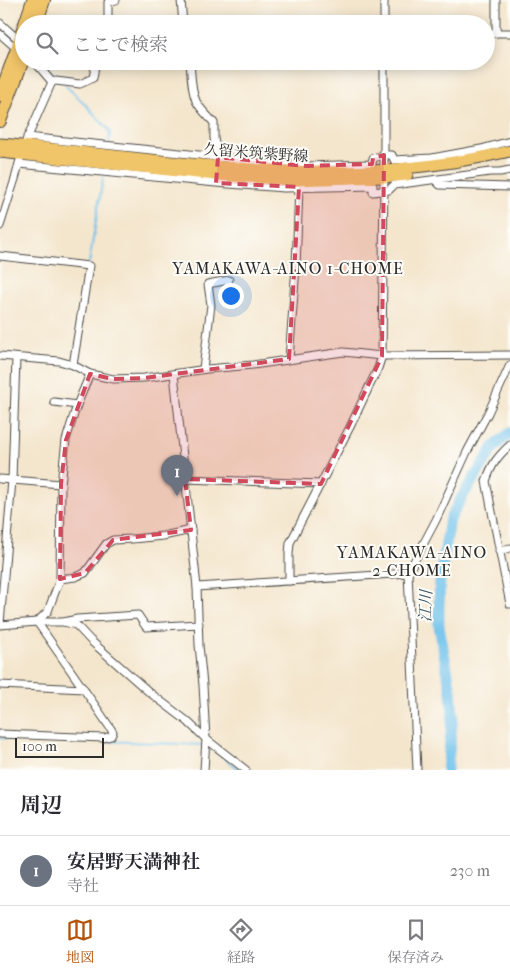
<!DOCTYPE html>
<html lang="ja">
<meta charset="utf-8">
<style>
:root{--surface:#fff;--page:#f2f2f3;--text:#2b2b33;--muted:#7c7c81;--line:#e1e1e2;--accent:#b45309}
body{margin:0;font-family:"IM FELL French Canon","Noto Serif JP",serif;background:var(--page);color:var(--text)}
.scale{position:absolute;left:15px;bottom:12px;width:89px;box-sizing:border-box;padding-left:5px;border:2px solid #2b2b2b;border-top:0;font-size:14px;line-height:18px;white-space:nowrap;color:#2b2b2b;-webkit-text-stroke:4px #fdfcf7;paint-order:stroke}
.you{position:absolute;left:230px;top:295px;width:18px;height:18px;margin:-12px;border:4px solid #fff;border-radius:50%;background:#1a73e8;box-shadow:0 0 0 8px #1a73e833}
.badge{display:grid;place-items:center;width:32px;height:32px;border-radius:50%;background:var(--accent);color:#fff;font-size:16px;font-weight:700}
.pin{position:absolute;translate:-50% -41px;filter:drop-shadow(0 1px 2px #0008)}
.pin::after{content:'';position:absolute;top:26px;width:18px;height:15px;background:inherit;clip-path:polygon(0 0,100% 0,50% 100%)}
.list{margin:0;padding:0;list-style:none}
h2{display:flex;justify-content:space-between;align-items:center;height:65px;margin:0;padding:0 20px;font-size:21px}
h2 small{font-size:16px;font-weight:400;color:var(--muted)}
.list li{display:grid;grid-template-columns:32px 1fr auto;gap:15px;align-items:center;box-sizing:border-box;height:70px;padding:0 20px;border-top:1px solid var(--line)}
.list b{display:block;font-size:19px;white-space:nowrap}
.list p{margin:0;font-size:16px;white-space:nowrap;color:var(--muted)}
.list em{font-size:16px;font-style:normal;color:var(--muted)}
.icon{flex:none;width:28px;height:28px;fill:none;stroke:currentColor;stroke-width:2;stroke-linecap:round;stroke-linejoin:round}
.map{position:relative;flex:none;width:510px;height:770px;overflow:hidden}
.search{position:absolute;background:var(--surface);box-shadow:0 2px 12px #0003;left:15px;right:15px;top:15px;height:55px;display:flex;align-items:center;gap:12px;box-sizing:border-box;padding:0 18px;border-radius:28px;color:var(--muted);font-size:19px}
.sheet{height:135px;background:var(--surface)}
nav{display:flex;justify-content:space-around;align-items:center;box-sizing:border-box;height:70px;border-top:1px solid var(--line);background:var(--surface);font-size:14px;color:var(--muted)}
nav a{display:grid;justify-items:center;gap:2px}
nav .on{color:var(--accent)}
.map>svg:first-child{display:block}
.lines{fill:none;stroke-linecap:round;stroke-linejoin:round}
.stream{stroke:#71c2ec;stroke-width:2}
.river{stroke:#71c2ec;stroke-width:11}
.street-casing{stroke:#494743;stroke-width:9}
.primary-casing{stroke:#494743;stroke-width:13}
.highway-casing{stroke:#494743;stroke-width:14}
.street{stroke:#fff;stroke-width:7}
.primary{stroke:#f0c469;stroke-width:11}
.highway{stroke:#f0c469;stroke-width:12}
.marked{fill:#d1495b;fill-opacity:0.2;stroke:#d1495b;stroke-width:4;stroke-dasharray:10 6;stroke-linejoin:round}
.labels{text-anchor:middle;stroke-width:4;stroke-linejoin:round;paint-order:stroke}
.street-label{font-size:15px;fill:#2b2b2b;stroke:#fdfcf7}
.neighbourhood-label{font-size:16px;letter-spacing:1px;fill:#2b2b2b;stroke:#fdfcf7}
.water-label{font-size:16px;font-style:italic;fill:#405865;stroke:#fdfcf7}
</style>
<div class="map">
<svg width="510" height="770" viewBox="0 0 510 770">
<rect width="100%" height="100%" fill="#fdfcf7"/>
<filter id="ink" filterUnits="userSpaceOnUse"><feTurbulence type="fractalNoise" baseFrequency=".02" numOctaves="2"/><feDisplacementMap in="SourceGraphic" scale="10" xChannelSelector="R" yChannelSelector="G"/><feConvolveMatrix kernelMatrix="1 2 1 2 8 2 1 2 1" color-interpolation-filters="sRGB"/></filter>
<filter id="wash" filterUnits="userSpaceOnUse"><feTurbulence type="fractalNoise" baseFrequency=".0096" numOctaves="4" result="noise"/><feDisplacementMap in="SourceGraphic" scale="20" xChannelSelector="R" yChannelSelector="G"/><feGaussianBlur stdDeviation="1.12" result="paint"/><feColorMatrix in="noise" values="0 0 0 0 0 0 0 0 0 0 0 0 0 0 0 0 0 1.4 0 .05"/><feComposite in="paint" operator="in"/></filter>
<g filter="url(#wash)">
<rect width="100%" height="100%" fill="#f4e6cd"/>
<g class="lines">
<g class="stream">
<path d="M39,61L58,79"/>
<path d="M65,85L84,103L109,130L110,134L109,142"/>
<path d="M89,263L103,178"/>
<path d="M0,738L56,740"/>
<path d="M104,741L204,745"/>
<path d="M208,745L240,770"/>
</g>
<path class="river" d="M447,770L453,715L451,691L439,626V605L440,579L450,519L462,497L494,447L510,433"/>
</g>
</g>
<g filter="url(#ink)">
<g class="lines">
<defs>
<g id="street">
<path d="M181,0L183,24"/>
<path d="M384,0V24"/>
<path d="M0,23L20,41"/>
<path d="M108,24V2L116,0"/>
<path d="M486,33H510"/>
<path d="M496,33V0"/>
<path d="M0,34L17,49"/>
<path d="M34,61L52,82"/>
<path d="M190,61C191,74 191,89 196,101C200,109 208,116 214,123V138L218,161"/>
<path d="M52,82L56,81L80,84L93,78L96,61"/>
<path d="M27,137L218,157L273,165L306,166L372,164L373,158L384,155H392L394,160L432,158L481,149L510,141"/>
<path d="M26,141L52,82"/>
<path d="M19,164L216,183L284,188L373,186V192L389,190L394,185L490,172H500L510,170"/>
<path d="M435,180L440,185L510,187"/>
<path d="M0,226L15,179L20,160"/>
<path d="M0,256L89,266L73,365"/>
<path d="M0,356L59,361L73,365L90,374L113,379L144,378L207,369L253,365L343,352L382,356L510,355"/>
<path d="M289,359L296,267L299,187"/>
<path d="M203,369L211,305L208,284L229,280"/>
<path d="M174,374L197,587L199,645L203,685L206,739L204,770"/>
<path d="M54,402L77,405"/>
<path d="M510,445C497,457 492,464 486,481L510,604"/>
<path d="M0,479L61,484"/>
<path d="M185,479L321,484"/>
<path d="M499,551L510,548"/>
<path d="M60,579L75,577L85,573L106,544L113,540L132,539L163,536L191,530"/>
<path d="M289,581V554L290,543L350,427L378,368L382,356L384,177V61"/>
<path d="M197,587L408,573"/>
<path d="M37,622L48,611L60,579L61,484L66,440L77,405L90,374"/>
<path d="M64,622L76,625L91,641L149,692L187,721L206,739L246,770"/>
<path d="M0,624L12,480L16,358"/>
<path d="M0,625L37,622H64L77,619L138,615L146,627L199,624"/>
<path d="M0,685L84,689"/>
<path d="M0,734L104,738L111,736L113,732L94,704L37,622"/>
<path d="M417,770L408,573L436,520L467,452L488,413L510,365"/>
</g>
<g id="primary">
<path d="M0,144C95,152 189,167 284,171C357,175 438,168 510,151"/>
<path d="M0,152L216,175L294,180L384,177L407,175"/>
</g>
<g id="highway">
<path d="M25,24L33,0"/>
<path d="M36,24L44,0"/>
<path d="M0,95L17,49L24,26"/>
<path d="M0,121L24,57"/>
</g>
</defs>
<use href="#street" class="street-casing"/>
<use href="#primary" class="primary-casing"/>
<use href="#highway" class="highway-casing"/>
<use href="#street" class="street"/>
<use href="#primary" class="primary"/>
<use href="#highway" class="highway"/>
</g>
</g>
<path class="marked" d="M384,155L382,356L321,484L185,479L191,530L113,540L85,573L60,579L61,484L66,440L90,374L113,379L144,378L289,359L299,187L216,183L218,157L306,166L372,164L373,158Z"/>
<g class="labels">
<g class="street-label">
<text transform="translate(256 153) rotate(4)" y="5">久留米筑紫野線</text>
</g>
<g class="neighbourhood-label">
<text x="288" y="274">YAMAKAWA-AINO 1-CHOME</text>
<text x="412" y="558">YAMAKAWA-AINO<tspan x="412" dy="18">2-CHOME</tspan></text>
</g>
<g class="water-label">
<text transform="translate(425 606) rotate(-88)" y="6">江川</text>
</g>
</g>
</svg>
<div class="scale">100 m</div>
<div class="you"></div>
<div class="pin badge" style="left:177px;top:496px;background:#6b7280">1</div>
<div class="search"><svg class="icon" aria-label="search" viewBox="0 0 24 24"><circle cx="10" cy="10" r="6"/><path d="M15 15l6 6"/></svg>ここで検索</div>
</div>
<section class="sheet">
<h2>周辺<small></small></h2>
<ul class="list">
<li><span class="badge" style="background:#6b7280">1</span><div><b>安居野天満神社</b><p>寺社</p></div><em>230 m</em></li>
</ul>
</section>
<nav>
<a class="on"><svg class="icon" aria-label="map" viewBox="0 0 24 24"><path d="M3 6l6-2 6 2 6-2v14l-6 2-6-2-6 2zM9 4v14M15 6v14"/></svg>地図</a>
<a><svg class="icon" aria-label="directions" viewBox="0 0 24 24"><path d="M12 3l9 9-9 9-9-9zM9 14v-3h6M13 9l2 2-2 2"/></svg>経路</a>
<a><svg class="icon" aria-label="saved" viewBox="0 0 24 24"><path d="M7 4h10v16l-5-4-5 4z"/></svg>保存済み</a>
</nav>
